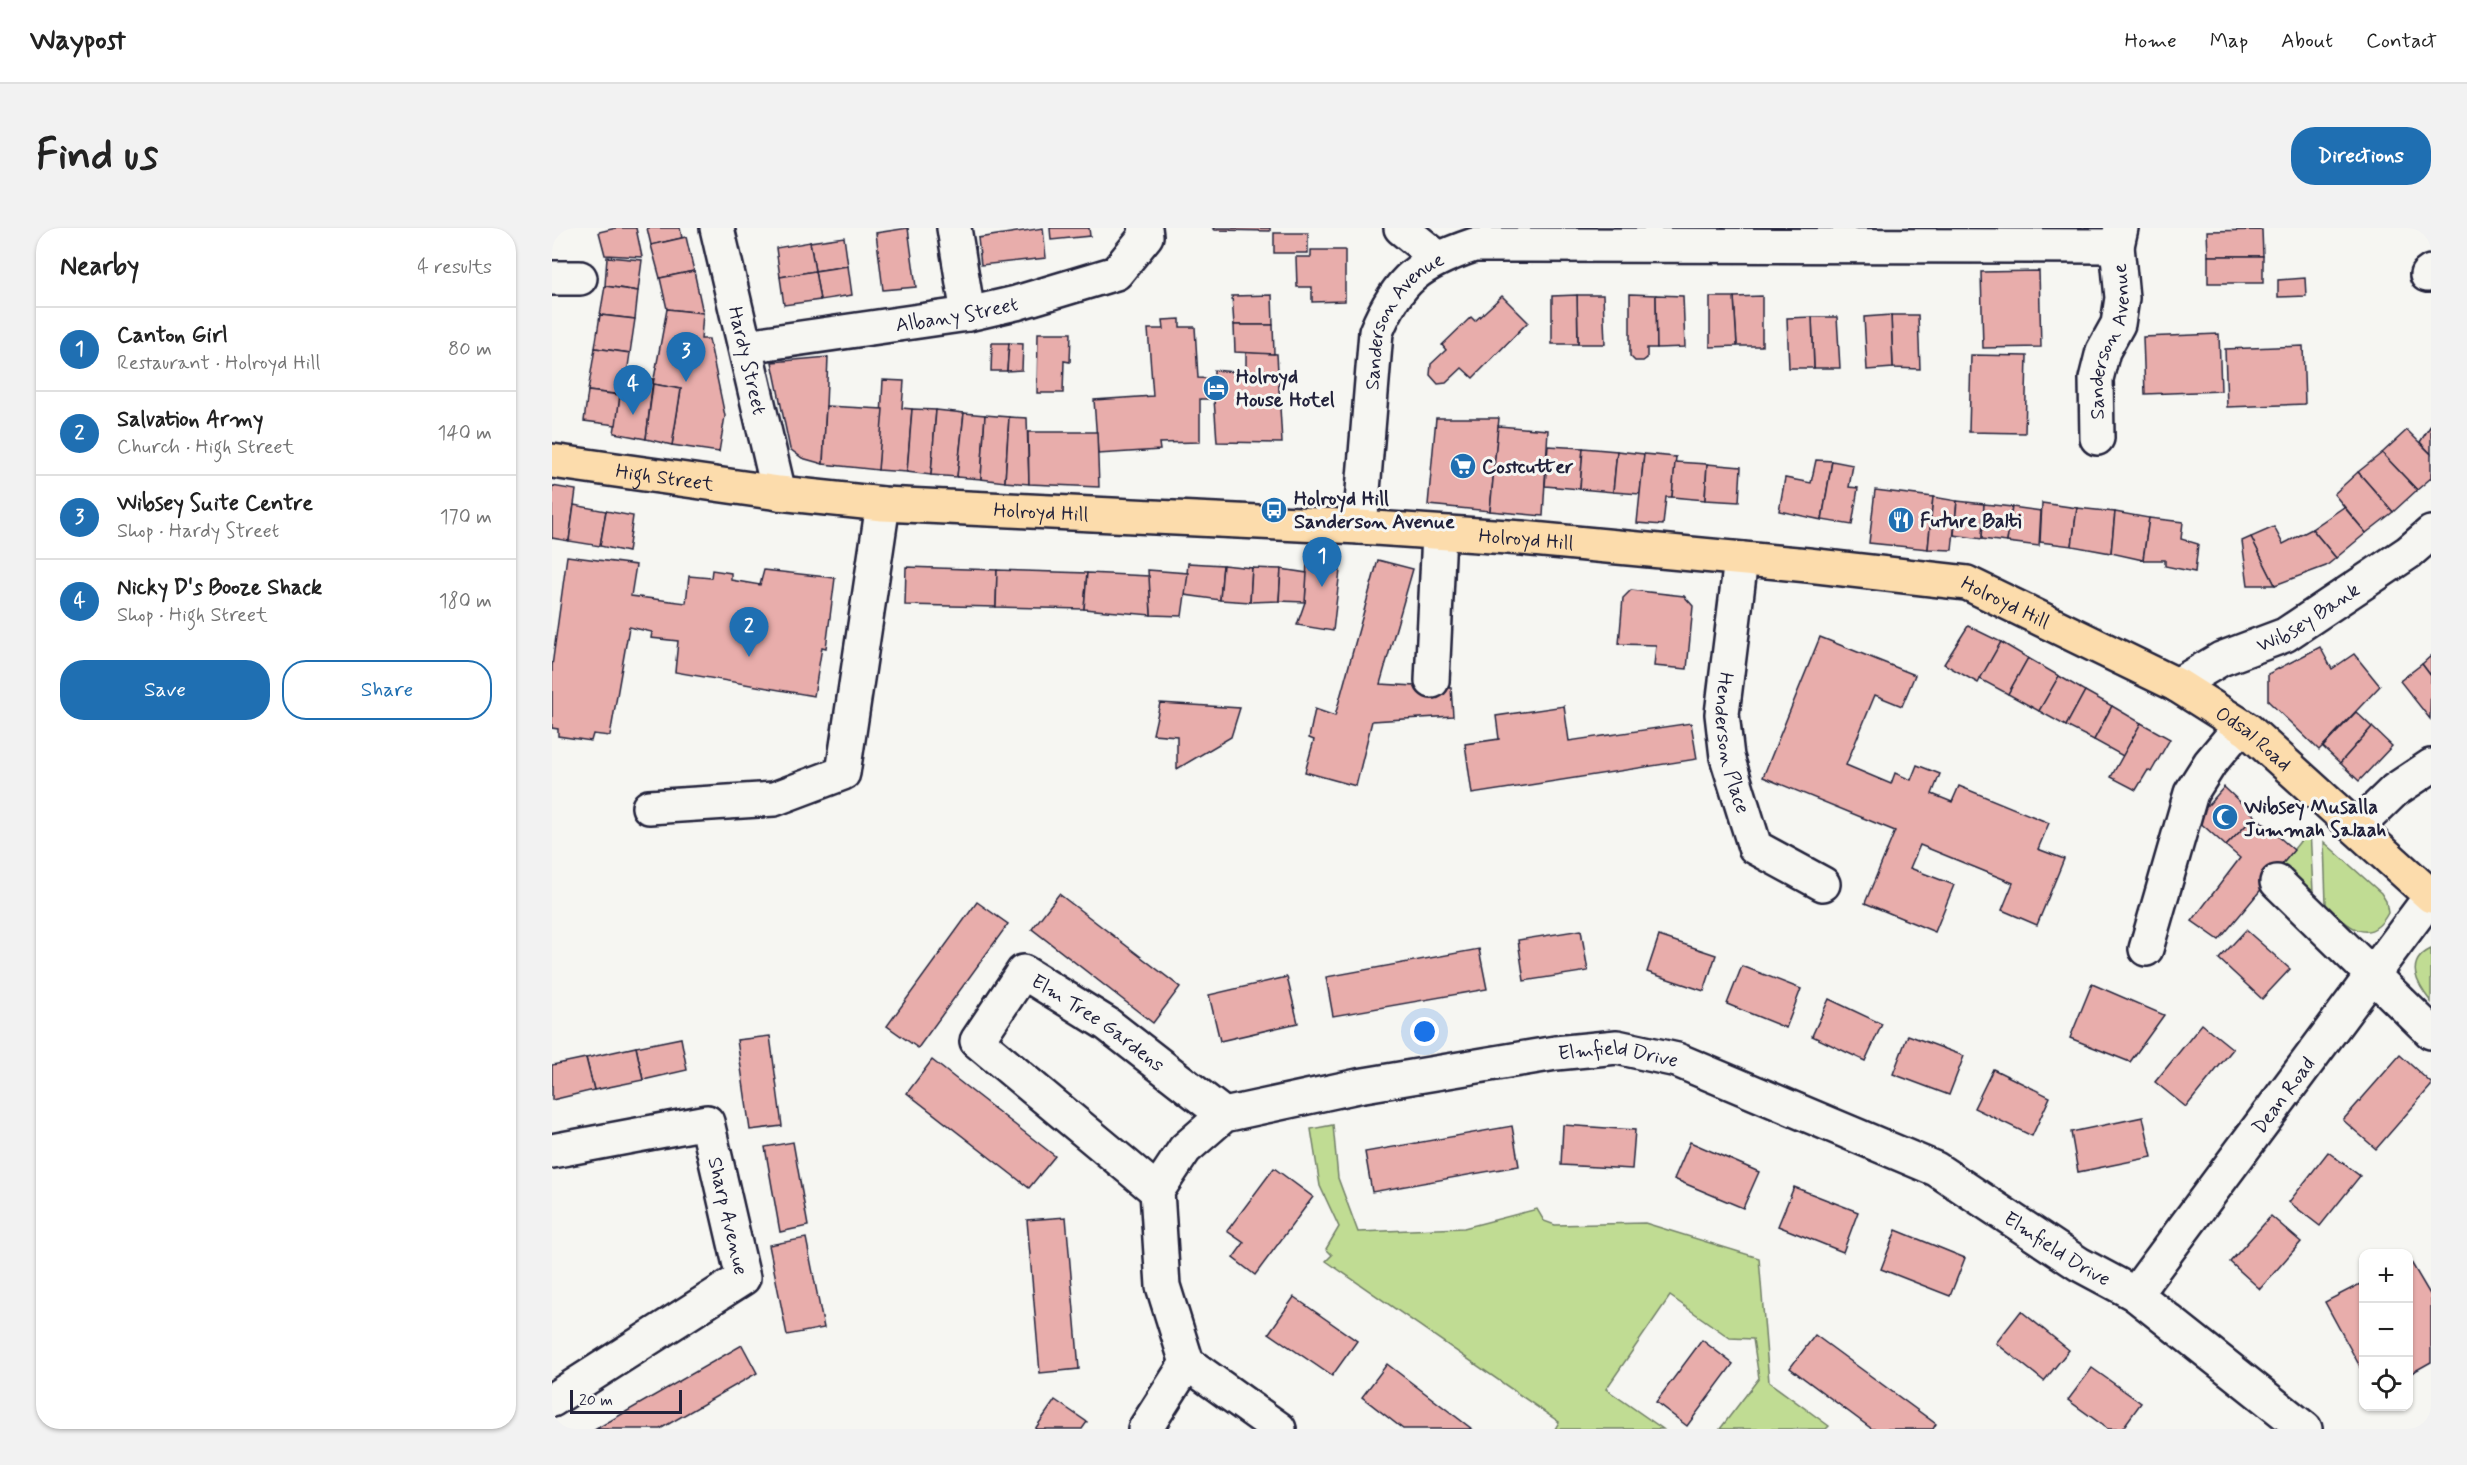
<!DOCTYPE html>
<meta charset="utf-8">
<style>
:root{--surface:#fff;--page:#f2f2f2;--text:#222;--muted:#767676;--line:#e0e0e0;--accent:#1f6fb2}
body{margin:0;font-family:Mynerve,sans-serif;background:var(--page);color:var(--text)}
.controls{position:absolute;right:18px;bottom:18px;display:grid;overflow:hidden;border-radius:12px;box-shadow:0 2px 4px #0004}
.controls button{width:54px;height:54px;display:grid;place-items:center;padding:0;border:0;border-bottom:2px solid var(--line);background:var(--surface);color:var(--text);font:30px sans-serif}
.scale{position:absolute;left:18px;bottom:15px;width:112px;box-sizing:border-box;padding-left:6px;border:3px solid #22223b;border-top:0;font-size:16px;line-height:21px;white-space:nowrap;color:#22223b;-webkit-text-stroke:4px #f6f6f2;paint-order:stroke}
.you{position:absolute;left:873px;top:804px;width:21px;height:21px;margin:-15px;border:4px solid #fff;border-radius:50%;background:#1a73e8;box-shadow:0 0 0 9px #1a73e833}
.badge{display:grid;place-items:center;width:39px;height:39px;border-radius:50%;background:var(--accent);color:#fff;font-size:20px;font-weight:700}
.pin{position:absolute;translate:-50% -50px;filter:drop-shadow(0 2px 3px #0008)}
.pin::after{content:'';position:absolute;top:32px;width:21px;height:18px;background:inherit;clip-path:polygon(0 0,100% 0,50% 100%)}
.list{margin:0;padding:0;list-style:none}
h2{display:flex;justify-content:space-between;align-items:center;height:78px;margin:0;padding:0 24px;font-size:26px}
h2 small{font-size:20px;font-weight:400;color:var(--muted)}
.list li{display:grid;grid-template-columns:39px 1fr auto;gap:18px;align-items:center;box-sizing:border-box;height:84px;padding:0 24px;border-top:2px solid var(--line)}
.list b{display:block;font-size:22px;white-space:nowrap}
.list p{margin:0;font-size:20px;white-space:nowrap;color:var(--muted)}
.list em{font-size:20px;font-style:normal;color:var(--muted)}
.actions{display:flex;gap:12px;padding:18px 24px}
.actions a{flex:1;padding:14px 0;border:2px solid var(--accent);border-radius:24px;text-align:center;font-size:21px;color:var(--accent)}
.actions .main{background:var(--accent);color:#fff}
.icon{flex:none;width:33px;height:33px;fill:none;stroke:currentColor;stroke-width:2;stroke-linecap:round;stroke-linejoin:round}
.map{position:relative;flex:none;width:1879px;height:1201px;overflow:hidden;border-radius:24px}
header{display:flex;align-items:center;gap:36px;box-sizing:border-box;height:84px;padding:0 30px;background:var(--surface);border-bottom:2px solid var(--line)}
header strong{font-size:28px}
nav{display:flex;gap:33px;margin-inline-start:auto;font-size:21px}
.intro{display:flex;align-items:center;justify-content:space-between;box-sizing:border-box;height:144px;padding:0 36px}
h1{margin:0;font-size:42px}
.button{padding:15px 27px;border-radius:24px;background:var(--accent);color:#fff;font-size:21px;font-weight:700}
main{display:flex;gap:36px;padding:0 36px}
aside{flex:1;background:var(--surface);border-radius:24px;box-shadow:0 2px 4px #0004}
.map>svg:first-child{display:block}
.grass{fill:#c0dc93;stroke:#717f67;stroke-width:1.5}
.building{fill:#e8adab;stroke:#22223b;stroke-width:1.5}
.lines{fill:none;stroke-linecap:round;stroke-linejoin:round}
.minor-casing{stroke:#22223b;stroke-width:38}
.major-casing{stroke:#22223b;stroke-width:38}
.minor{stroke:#f6f6f2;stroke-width:33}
.major{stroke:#fcdcac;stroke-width:33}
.labels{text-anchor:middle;stroke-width:6;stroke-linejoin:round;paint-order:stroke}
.street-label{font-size:20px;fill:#22223b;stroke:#f6f6f2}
.poi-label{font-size:20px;font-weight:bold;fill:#22223b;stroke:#f6f6f2;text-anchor:start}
</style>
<header>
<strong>Waypost</strong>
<nav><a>Home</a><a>Map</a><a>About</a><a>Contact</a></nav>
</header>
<div class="intro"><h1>Find us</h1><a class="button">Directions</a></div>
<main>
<aside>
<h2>Nearby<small>4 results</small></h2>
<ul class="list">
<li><span class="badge">1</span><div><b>Canton Girl</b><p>Restaurant · Holroyd Hill</p></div><em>80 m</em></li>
<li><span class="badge">2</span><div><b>Salvation Army</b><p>Church · High Street</p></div><em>140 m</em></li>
<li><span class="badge">3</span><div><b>Wibsey Suite Centre</b><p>Shop · Hardy Street</p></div><em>170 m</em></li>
<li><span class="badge">4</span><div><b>Nicky D's Booze Shack</b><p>Shop · High Street</p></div><em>180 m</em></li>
</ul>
<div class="actions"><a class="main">Save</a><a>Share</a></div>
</aside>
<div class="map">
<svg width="1879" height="1201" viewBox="0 0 1879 1201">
<rect width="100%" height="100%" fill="#f6f6f2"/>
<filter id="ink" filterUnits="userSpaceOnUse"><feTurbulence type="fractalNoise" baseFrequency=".0167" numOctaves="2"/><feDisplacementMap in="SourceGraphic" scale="12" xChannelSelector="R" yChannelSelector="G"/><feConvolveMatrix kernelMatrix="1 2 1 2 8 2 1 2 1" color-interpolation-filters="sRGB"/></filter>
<g filter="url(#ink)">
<g class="grass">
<path d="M1758,601L1761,664L1730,636Z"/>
<path d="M1772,614L1829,665L1834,673L1836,685C1816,722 1792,694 1774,676Z"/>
<path d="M1879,721V774C1865,756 1852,734 1879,721Z"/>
<path d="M781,897L786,950L806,1004L912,1000L985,981L992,993L1003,997L1093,995L1207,1030L1217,1154L1277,1198L1274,1201H1168L1207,1150L1201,1111L1178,1110L1118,1068L1054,1161L1111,1201H1003L1007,1194L774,1033L780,1027L774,1021L787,999L768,958L759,901Z"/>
</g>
<g class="building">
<path d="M64,0H84L90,29L53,27L47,4Z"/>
<path d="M95,0H128L130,10L99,17Z"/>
<path d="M356,0L364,59L331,62L324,5Z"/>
<path d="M491,0L494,30L429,37L426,10Z"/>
<path d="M498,0H537L538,8L499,12Z"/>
<path d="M661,0H718V3L663,2Z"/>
<path d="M1710,2L1711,28H1656L1655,3Z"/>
<rect x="722" y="5" width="34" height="20"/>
<path d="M134,9L142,43L108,50L99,17Z"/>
<path d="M292,9L296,38L263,43L258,14Z"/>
<path d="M258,14L263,43L228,49L224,20Z"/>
<path d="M759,22H793V73L760,74V59H745L744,29H759Z"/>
<rect x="1656" y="28" width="55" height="27"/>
<path d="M55,29L90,32L86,63L53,58Z"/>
<path d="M296,38L300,67L268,72L263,43Z"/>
<path d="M142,43L151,85L115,81L108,50Z"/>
<path d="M263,43L268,72L232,77L228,49Z"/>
<path d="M1487,43L1489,119L1431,120L1429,44Z"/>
<path d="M1753,50L1754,68L1726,69V52Z"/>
<path d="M53,58L86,63L83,91L48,87Z"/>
<path d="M1078,66L1104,67L1105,120H1095V130L1091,133H1083L1078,128Z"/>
<path d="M720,67L721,97H682L680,68Z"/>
<path d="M1025,67H1051L1053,116H1026Z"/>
<path d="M1025,67L1026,116H1000V68Z"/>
<path d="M1104,67L1131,68L1133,119L1105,120Z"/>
<path d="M950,68L976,94L921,150L910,140L894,155L886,156L878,147L879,136L894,122L890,117L919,89L923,93Z"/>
<path d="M1210,68V118H1185L1182,69Z"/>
<path d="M1158,69H1182L1185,118L1158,119Z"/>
<path d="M115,81L151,85L149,111H157L173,188L167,224L120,217L129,161L101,156Z"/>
<path d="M48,87L83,91L78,125L43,120Z"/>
<path d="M1339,87H1366L1368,141L1341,140Z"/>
<path d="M1339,87L1341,140L1315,142L1312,89Z"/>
<path d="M1260,89H1285L1288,140H1262Z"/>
<path d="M1260,89L1262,140H1237L1235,90Z"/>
<path d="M628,91V99H643L646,150L662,151V142L694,145V124L725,126L730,215L665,214L662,171H648V214L607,215L608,222L546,226L542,172L601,168L596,101H612L611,92Z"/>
<path d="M682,97H721L722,126L683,124Z"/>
<path d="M486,105H519L518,134L512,133L511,165H485Z"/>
<path d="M1667,106L1669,163L1593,166L1591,109Z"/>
<path d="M440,115H457L455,143H439Z"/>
<path d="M457,115L471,116L470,142L455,143Z"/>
<path d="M1751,118L1753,176L1675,179L1673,121Z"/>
<path d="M43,120L78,125L72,167L36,163Z"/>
<path d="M1419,127L1475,128L1473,205L1417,204Z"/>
<path d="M276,129L274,178L271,236L250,230L238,221L220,134Z"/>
<path d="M75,148L101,151L94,211L62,205L68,167H72Z"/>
<path d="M331,152L352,153L350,180L360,181L355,244L326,242Z"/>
<path d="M101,156L129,161L120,217L94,211Z"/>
<path d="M36,163L68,167L64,197L32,193Z"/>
<path d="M274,178L331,181L326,242L271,236Z"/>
<path d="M360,181L384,182L379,247L355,244Z"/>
<path d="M384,182L412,185L405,249L379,247Z"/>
<path d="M412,185L433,187L429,251L405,249Z"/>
<path d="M433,187L457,189L453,254L429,251Z"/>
<path d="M457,189L475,190L477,256L453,254Z"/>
<path d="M884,190H947L938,283L876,277Z"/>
<path d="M1879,197V226L1868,214Z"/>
<path d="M946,198L996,202L991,288L938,283Z"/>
<path d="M1855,202L1879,226V250L1865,262L1830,225Z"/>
<path d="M476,204H545L547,259L477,256Z"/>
<path d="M996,218L1031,220L1028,261L993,258Z"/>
<path d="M1031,220L1065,223L1061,264L1028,261Z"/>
<path d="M1065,223L1092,226L1088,266L1061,264Z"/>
<path d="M1830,225L1865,262L1841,284L1806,244Z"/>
<path d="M1092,226L1124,229L1120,269H1114L1111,297L1085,295Z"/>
<path d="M1264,232L1280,233L1270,292L1227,283L1233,250L1259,255Z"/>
<path d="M1280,233L1301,237L1297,259L1306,260L1300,297L1270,292Z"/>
<path d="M1123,234L1155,236L1153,272L1120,269Z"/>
<path d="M1155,236L1189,239L1187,274L1153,272Z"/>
<path d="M1806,244L1841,284L1814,305L1782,266Z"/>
<path d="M0,258L24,262L17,313L0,310Z"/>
<path d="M1323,262L1381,269L1376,321L1317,315Z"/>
<path d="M1381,269L1405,273L1400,322L1376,321Z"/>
<path d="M1405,273L1432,276L1430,311L1402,307Z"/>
<path d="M1490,275L1525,280L1520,318L1488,314Z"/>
<path d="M1432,276L1460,279L1455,314L1430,311Z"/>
<path d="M22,277L54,283L48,318L17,313Z"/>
<path d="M1460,279L1489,283L1487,318L1455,314Z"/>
<path d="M1792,279L1814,305L1784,330L1760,301Z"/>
<path d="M1525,280L1563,284L1559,325L1520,318Z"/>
<path d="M54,283L81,288L76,324L48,318Z"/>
<path d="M1563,284L1597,290L1591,332L1559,325Z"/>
<path d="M1597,290L1631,294L1629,311L1646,316L1643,344L1613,338V332H1591Z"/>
<path d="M1722,299L1731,316L1760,301L1784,330L1774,338L1723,357L1699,309Z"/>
<path d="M1699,309L1723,357H1696L1690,313Z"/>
<path d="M15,328L84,337L79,368L134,375L137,348L159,350L160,342L179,345V352L208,357L212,342L283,350L274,420L270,419L262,468L123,444L126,413L99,410L100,404L77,399L58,508L41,506L39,513L6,508V501L0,500V438Z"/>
<path d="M826,332L861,341L828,456L899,460L901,488L820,493L804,558L753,544L762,512L757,510L763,481L783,488Z"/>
<path d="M755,333L784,335L788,342L781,403L745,397L753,374Z"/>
<path d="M636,335L671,337L668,372L633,367Z"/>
<path d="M671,337L700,340L698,374L668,372Z"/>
<path d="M354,339L445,342L444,379L353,377Z"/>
<path d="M700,340L729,341L727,373L698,374Z"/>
<path d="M729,341L755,345L753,374L727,373Z"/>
<path d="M445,342L535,345L532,381L444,379Z"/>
<path d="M596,342L636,345L630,388L599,387Z"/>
<path d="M535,345L597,348L599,387L532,381Z"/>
<path d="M1079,362L1132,368L1141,378L1135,441L1102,438L1104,417L1067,416L1071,370Z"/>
<path d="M1416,398L1449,414L1426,455L1392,436Z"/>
<path d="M1268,409L1363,447L1350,478L1323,467L1294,537L1339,556L1343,545L1359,552L1365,537L1388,546L1380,566L1400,574L1407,558L1497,595L1486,621L1512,631L1485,697L1450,682L1461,655L1368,617L1358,640L1402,657L1383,704L1313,675L1343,603L1211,549Z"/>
<path d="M1449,414L1476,430L1456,466L1428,451Z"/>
<path d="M1768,419L1780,441L1802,426L1828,458L1767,522L1716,473V446Z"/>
<path d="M1879,428V448L1870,436Z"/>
<path d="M1476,430L1507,448L1487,483L1456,466Z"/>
<path d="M1870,436L1879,448L1878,491L1848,453Z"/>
<path d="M1507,448L1533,463L1514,498L1487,483Z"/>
<path d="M1533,463L1560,478L1542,512L1514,498Z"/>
<path d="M608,475L688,480L679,509L625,541V508L601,506Z"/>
<path d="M1012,478L1017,513L1139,495L1145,531L920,566L913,516L947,511L944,488Z"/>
<path d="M1560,478L1589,495L1571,528L1542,512Z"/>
<path d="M1804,484L1820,499L1788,535L1771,519Z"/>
<path d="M1589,495L1618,511L1599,544L1596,542L1584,562L1559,549Z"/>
<path d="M1820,499L1840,518L1807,553L1788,535Z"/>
<path d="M1672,559L1703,588L1674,618L1644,591Z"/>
<path d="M1703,588L1742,622L1667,712L1640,693L1688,630L1674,618Z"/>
<path d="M507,666L628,759L601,795L480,701Z"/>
<path d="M425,674L456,696L366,820L335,798Z"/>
<path d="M1029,702L1036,743L972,753L966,712Z"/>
<path d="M1694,702L1738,741L1710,771L1667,731Z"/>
<path d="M1107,708L1164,727L1152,763L1095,744Z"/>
<path d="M927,721L935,761L781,788L774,749Z"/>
<path d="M1190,738L1249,761L1234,800L1175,776Z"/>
<path d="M735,749L746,795L668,813L657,767Z"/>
<path d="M1540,756L1612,787L1578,834L1518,810Z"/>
<path d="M1277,771L1330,796L1313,833L1260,808Z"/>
<path d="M1650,796L1681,821L1634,879L1603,854Z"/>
<path d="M1356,807L1412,828L1397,867L1341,846Z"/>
<path d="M218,808L230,898L198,902L185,812Z"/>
<path d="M129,810L135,842L91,852L84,819Z"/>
<path d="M84,819L91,852L42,862L34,830Z"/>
<path d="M1848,827L1879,855V858L1824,921L1791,892Z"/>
<path d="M34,830L42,862L0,872V837Z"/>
<path d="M380,832L503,928L477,960L355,865Z"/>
<path d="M1441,841L1498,869L1480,908L1422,880Z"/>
<path d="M1591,889L1600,929L1526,944L1519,904Z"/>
<path d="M1011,897L1083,902L1080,941L1009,937Z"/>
<path d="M960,898L967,938L820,964L813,924Z"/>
<path d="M241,914L256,998L228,1004L213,919Z"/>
<path d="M1138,914L1207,944L1191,980L1122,951Z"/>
<path d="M1776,924L1808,948L1768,998L1737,974Z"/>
<path d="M722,940L761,969L703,1047L681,1030L692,1015L675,1003Z"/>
<path d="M1242,959L1306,984L1291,1024L1226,998Z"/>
<path d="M1719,988L1749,1014L1708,1061L1678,1034Z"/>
<path d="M514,989L527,1141L488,1145L475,992Z"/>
<path d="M1344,1002L1413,1030L1398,1068L1329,1041Z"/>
<path d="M254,1010L272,1100L235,1107L217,1017Z"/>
<path d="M1856,1029L1879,1068V1134L1856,1147Z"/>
<path d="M1812,1054V1146L1773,1074Z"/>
<path d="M742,1069L805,1113L780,1148L717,1105Z"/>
<path d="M1469,1083L1517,1122L1492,1153L1444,1115Z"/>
<path d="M1263,1107L1384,1196L1381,1201H1320L1238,1140Z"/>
<path d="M1150,1112L1181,1136L1135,1198L1104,1174Z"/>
<path d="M190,1117L205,1145L108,1201H44Z"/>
<path d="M835,1136L920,1201H851L810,1169Z"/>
<path d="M1540,1140L1589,1175L1570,1201H1556L1516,1172Z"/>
<path d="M503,1172L535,1194L530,1201H483Z"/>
</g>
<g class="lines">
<defs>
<g id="minor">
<path id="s1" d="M165,0L227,265"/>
<path d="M402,0L416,86"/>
<path d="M849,0L886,30"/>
<path d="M1875,47L1879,44"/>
<path d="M0,50H28"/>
<path id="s2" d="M194,118L416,86L464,75L564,45L594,8L593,0"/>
<path id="s3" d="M1545,210L1544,151L1551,123L1566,96L1570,70L1565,18"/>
<path id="s4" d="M808,299L824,104C846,50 869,35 922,17L1565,18L1569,0"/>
<path id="s5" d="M1189,331L1170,486L1175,529L1203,619L1271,656"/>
<path d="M880,453L887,306"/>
<path id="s6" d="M1625,457L1669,431L1733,407L1857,324L1879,305"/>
<path d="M97,579L222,571L291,545L331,276"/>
<path d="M1805,599L1843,562L1879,538"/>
<path d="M1725,654L1879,804"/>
<path d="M1594,721L1639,565L1658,535L1689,498"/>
<path id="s7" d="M0,923L155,894L191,1050L0,1172"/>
<path id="s8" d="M605,963L425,813L471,744L555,796L672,887"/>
<path id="s9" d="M1583,1066L1879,668"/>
<path d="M593,1201L635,1135"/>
<path id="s10" d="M727,1201L635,1135L611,1058L605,963L633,921L672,887L806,858L1004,825L1065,819L1125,832L1384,941L1527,1036L1583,1066L1753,1201"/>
</g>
<g id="major">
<path id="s11" d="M0,233L227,265L331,276L808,299L970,310L1256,337L1415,355L1625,457L1696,502L1879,668"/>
</g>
</defs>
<use href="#minor" class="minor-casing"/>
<use href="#major" class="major-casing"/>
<use href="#minor" class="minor"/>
<use href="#major" class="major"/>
</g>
</g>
<defs>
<symbol id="hotel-disc" viewBox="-11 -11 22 22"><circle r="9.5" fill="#1f6fb2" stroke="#f6f6f2"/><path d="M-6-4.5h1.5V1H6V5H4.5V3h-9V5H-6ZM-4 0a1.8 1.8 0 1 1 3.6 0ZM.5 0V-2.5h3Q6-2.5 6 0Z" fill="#fff"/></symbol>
<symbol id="supermarket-disc" viewBox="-11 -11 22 22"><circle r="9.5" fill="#1f6fb2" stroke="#f6f6f2"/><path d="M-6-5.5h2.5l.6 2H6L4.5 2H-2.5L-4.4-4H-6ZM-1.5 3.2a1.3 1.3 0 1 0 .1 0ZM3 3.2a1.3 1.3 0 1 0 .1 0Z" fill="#fff"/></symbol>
<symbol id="bus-disc" viewBox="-11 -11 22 22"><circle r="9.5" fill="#1f6fb2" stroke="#f6f6f2"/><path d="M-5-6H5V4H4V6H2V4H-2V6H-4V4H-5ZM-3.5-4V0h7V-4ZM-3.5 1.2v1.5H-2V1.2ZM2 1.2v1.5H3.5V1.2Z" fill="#fff"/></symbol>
<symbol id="restaurant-disc" viewBox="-11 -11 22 22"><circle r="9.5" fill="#1f6fb2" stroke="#f6f6f2"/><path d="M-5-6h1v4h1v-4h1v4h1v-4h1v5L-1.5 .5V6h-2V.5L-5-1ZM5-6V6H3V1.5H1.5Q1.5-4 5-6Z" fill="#fff"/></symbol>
<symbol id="mosque-disc" viewBox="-11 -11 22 22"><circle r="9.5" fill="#1f6fb2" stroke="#f6f6f2"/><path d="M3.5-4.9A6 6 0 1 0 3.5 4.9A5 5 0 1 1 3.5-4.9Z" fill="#fff"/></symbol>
</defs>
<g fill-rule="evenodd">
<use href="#hotel-disc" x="649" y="145" width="30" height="30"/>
<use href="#supermarket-disc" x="896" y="223" width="30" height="30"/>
<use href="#bus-disc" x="707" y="267" width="30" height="30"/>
<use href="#restaurant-disc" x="1334" y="277" width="30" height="30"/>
<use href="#mosque-disc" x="1658" y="574" width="30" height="30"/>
</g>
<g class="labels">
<g class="street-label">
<text dy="7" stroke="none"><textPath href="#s2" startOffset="213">Albany Street</textPath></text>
<text dy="7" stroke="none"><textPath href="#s4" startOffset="218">Sanderson Avenue</textPath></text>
<text dy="7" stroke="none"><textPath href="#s3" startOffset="99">Sanderson Avenue</textPath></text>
<text dy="7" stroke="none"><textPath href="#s1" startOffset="136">Hardy Street</textPath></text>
<text dy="7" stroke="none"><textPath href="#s11" startOffset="114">High Street</textPath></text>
<text dy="7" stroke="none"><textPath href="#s11" startOffset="492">Holroyd Hill</textPath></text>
<text dy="7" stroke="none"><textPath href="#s11" startOffset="978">Holroyd Hill</textPath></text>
<text dy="7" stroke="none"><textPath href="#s11" startOffset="1464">Holroyd Hill</textPath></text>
<text dy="7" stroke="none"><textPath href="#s6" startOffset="148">Wibsey Bank</textPath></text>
<text dy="7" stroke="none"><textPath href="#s11" startOffset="1748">Odsal Road</textPath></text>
<text dy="7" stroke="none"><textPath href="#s5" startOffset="186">Henderson Place</textPath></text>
<text dy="7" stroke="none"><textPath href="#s8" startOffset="408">Elm Tree Gardens</textPath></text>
<text dy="7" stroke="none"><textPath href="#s10" startOffset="792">Elmfield Drive</textPath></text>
<text dy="7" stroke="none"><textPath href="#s9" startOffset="248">Dean Road</textPath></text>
<text dy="7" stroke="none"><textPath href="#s7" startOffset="254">Sharp Avenue</textPath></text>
<text dy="7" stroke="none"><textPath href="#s10" startOffset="1278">Elmfield Drive</textPath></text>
</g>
<g class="poi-label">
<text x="684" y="155">Holroyd<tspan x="684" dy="23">House Hotel</tspan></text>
<text x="930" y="245">Costcutter</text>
<text x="742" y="277">Holroyd Hill<tspan x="742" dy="23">Sanderson Avenue</tspan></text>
<text x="1368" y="299">Future Balti</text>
<text x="1692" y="585">Wibsey Musalla<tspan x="1692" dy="23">Jummah Salaah</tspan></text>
</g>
</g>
</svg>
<div class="controls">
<button>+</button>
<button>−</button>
<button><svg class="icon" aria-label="locate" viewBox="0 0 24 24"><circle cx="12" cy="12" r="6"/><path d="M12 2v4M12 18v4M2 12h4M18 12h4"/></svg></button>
</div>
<div class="scale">20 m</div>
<div class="you"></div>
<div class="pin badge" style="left:770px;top:359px">1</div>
<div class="pin badge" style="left:197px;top:429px">2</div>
<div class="pin badge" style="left:134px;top:154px">3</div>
<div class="pin badge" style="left:81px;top:187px">4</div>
</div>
</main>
